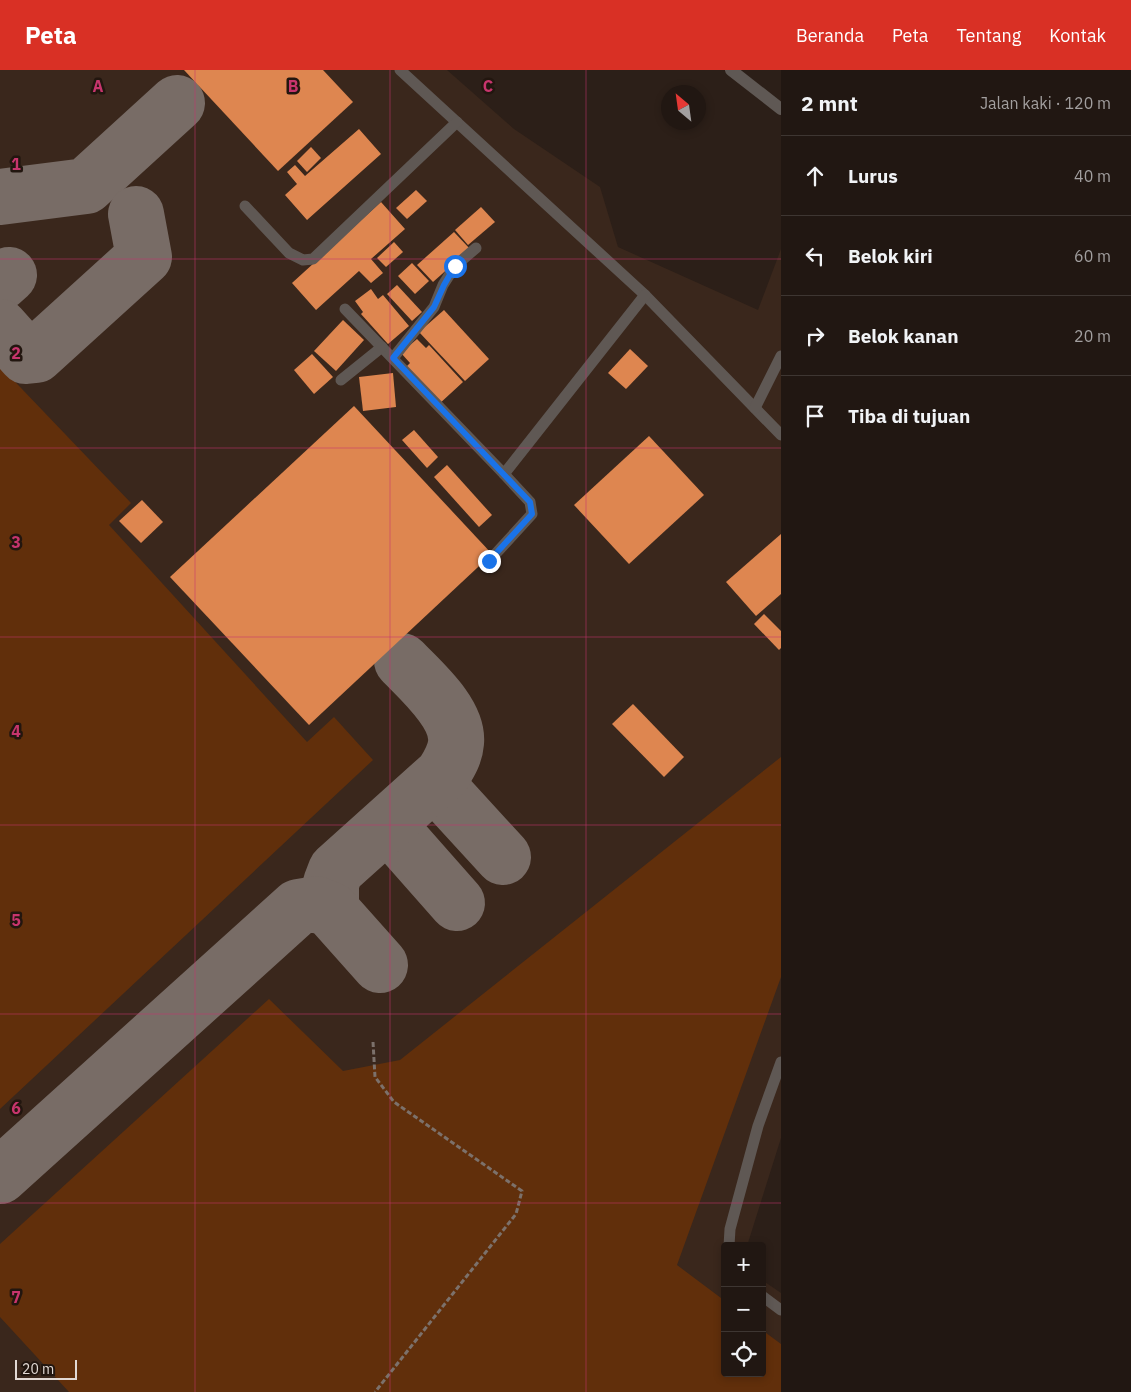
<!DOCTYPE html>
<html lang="id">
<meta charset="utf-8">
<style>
:root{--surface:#211712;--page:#29201b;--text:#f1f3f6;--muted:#a29f9f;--line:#3e3632;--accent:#d93025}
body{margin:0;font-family:"IBM Plex Sans",sans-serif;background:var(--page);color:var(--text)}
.controls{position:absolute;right:15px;bottom:15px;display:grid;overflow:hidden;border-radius:5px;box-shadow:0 2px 8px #0003}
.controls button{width:45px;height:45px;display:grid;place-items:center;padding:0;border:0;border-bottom:1px solid var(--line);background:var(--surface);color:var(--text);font:25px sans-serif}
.compass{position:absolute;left:661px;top:15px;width:45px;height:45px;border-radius:50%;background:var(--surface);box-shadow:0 2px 8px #0003;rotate:331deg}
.scale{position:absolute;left:15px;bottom:12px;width:62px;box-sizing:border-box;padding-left:5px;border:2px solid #e2d9d4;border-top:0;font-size:14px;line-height:18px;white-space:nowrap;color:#e2d9d4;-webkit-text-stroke:4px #22160f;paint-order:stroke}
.stop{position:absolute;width:15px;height:15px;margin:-11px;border:4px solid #1a73e8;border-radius:50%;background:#fff}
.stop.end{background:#1a73e8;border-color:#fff;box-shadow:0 1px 5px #0008}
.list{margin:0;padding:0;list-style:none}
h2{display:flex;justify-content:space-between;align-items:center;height:65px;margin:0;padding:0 20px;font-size:21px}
h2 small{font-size:16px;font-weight:400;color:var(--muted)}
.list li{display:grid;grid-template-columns:32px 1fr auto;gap:15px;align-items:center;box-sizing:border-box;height:80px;padding:0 20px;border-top:1px solid var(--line)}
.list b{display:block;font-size:19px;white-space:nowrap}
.list em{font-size:16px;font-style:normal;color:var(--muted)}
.icon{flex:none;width:28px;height:28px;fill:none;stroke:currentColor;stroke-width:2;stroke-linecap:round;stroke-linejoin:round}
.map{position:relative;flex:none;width:781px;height:1322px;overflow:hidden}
header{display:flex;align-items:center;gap:30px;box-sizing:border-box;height:70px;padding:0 25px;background:var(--accent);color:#fff}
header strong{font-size:24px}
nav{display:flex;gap:28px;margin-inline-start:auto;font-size:18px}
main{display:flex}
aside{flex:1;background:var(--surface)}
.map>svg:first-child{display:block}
.built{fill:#3a271c}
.green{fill:#612f0b}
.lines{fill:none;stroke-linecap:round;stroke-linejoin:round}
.taxiway{stroke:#786c66;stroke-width:56}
.building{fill:#de8650}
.path{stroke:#7c716b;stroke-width:3;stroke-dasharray:5 2.5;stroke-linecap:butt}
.lane{stroke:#5f5854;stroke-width:11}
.street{stroke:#5f5854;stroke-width:12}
.route{stroke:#1a73e8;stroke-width:6}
.grid{fill:none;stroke:#c7356d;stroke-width:1;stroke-opacity:0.55}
.grid-label{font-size:16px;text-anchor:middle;font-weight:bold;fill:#c7356d;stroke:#22160f;stroke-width:5;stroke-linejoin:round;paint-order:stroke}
</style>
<header>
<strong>Peta</strong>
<nav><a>Beranda</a><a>Peta</a><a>Tentang</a><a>Kontak</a></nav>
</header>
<main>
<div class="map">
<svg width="781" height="1322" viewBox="0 0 781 1322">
<rect width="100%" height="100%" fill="#2c1f18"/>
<path class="built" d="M0,0H447L514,59L600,117L618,177L758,240L781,179V1068L747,1176H725V1303H762V1210L781,1223V1322H0Z"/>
<g class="green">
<path d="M0,296L131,433L109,455L307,672L334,647L373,690L0,1039Z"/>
<path d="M781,687V907L677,1195L725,1231V1303H762V1260L781,1274V1322H69L0,1247V1174L269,929L343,1001L400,990Z"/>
</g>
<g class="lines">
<g class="taxiway">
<path d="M0,127L86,116L177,33"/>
<path d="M0,213L9,205"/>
<path d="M0,257L26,286L36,285L144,187L136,144"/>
<path d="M426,720L436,721L448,727L503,787"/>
<path d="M379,762H389L397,765L457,833"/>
<path d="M331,840V813L336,800L443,704C449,694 455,685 456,673C459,643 421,611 402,591"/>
<path d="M0,1106L298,837L316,834L331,840L380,895"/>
</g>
</g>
<g class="building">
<path d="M184,0H323L353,32L278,101Z"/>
<path d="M359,59L381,84L307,150L285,125L297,114L287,102L295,95L305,106Z"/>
<path d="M311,77L321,88L307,102L297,91Z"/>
<path d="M416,120L427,131L407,149L396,138Z"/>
<path d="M381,132L405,159L371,189L383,203L371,213L359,201L316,240L292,213Z"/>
<path d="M481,137L495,152L468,175L455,160Z"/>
<path d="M454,162L470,179L433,212L417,195Z"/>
<path d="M394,172L403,182L386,197L377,188Z"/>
<path d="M412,193L429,211L415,224L398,206Z"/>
<path d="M397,215L422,242L412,251L387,224Z"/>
<path d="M371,219L378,229L383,225L409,256L388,274L361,244L363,242L355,231Z"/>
<path d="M444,240L489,289L465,311L419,262Z"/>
<path d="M343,250L364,270L336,301L314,281Z"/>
<path d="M417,269L426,278L429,275L463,312L438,335L404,299L410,293L401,283Z"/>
<path d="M630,279L648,296L626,319L608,303Z"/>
<path d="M312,284L333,307L314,324L294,300Z"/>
<path d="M393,303L396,337L363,341L359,307Z"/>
<path d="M354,336L492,484L309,655L170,507Z"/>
<path d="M414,360L438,387L427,398L402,370Z"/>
<path d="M649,366L704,425L629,494L574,435Z"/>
<path d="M447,395L492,445L479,457L434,407Z"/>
<path d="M142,430L163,452L141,473L119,451Z"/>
<path d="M781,464V524L756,546L726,512Z"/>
<path d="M764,544L781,561V578L779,580L754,554Z"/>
<path d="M633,634L684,687L664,707L612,654Z"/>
</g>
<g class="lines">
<path class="path" d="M373,972L375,1007L394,1032L522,1121L516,1144L375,1322"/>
<g class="lane">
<path d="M400,0L645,225L781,365"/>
<path d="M245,136L289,183L303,190L313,189L457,52"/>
<path d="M345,239L504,404L645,225"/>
<path d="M393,288L434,237L443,215L455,196L476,178"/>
<path d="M341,310L382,277"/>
<path d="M755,338L781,286"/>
<path d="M489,491L532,444L530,432L504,404"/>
<path d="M729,1176L730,1159L758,1056L781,992"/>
<path d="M762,1226L781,1240"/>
</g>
<path class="street" d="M731,0L781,39"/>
</g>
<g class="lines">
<path class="route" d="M455,196L444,215L434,237L393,288L530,432L532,444L489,491"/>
</g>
<path class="grid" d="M195,0V1322M390,0V1322M586,0V1322M0,189H781M0,378H781M0,567H781M0,755H781M0,944H781M0,1133H781"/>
<g class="grid-label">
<text x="98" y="22">A</text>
<text x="293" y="22">B</text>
<text x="488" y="22">C</text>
<text x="16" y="100">1</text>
<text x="16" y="289">2</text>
<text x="16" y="478">3</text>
<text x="16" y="667">4</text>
<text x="16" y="856">5</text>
<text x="16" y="1044">6</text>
<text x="16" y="1233">7</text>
</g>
</svg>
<div class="controls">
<button>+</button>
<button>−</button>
<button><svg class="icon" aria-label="locate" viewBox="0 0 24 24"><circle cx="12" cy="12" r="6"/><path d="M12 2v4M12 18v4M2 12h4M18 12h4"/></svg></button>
</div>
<svg class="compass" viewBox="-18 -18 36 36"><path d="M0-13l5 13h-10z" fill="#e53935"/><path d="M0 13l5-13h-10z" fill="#a29f9f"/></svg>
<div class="scale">20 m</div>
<div class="stop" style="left:455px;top:196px"></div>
<div class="stop end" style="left:489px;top:491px"></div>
</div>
<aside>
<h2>2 mnt<small>Jalan kaki · 120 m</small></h2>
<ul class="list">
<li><svg class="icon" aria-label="ahead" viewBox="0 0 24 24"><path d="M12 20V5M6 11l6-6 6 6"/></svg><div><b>Lurus</b></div><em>40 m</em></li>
<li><svg class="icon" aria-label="left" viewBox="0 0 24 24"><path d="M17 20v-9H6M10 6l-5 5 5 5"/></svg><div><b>Belok kiri</b></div><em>60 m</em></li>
<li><svg class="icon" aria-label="right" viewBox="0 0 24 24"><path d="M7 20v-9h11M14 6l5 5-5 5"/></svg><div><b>Belok kanan</b></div><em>20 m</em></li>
<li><svg class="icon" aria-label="arrive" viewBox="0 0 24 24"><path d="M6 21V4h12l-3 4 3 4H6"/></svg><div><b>Tiba di tujuan</b></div></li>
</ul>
</aside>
</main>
